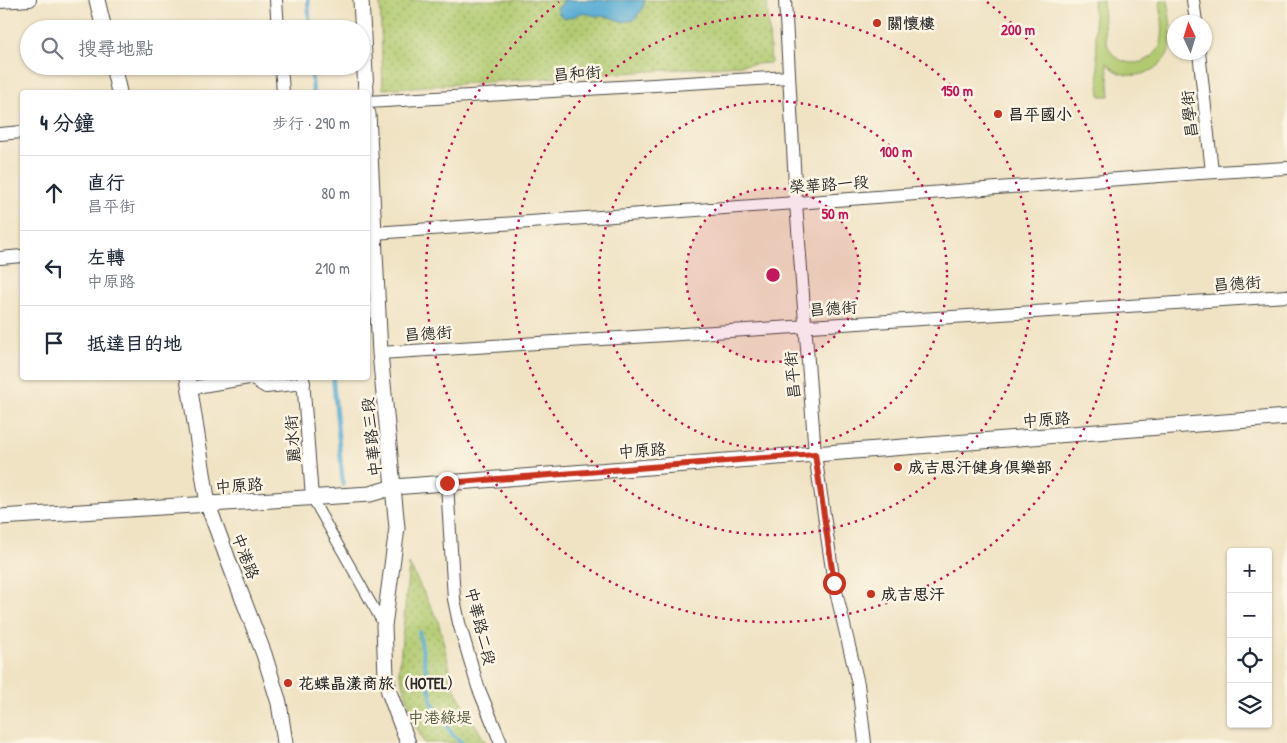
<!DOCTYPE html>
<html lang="zh-TW">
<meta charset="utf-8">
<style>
:root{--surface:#fff;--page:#f6f6f7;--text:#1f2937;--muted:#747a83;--line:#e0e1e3}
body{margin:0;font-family:"Patrick Hand","LXGW WenKai TC",sans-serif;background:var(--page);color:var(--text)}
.controls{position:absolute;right:15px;bottom:15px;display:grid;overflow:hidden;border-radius:5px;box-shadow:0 1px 4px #0004}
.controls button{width:45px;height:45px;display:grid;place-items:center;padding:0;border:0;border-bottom:1px solid var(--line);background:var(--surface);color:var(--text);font:25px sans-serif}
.compass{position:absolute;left:1167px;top:15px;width:45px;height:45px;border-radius:50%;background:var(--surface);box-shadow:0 1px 4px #0004;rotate:356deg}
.stop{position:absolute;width:15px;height:15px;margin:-11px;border:4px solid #c8321e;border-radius:50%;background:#fff}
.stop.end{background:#c8321e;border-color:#fff;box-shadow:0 1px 5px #0008}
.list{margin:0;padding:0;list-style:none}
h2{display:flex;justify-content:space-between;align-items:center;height:65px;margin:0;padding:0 20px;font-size:21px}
h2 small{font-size:16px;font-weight:400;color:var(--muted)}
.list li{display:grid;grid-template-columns:32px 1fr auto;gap:15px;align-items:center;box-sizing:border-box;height:75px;padding:0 20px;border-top:1px solid var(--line)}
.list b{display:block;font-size:19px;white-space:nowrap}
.list p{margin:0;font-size:16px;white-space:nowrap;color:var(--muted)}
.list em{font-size:16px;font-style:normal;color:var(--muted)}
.icon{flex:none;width:28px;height:28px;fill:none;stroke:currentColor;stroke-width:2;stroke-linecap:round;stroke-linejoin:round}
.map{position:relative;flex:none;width:1287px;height:743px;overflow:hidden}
.search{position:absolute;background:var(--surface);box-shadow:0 1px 4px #0004;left:20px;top:20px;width:350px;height:55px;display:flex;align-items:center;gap:12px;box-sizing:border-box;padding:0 18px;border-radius:28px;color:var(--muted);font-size:19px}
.panel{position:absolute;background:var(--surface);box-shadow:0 1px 4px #0004;left:20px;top:90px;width:350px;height:290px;border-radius:5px}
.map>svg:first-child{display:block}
.green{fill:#b1ca6f;stroke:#6e7a4d}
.park{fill:url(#park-dots);stroke:#6e7a4d}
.water{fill:#57abd3;stroke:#416b7f}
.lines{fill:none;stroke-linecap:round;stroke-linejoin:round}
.stream{stroke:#57abd3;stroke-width:4}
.pedestrian-casing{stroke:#494742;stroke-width:11}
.minor-casing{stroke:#494742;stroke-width:14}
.tertiary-casing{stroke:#494742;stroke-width:17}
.pedestrian{stroke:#fff;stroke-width:9}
.minor{stroke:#fff;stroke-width:12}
.tertiary{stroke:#fff;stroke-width:15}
.route{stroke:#c8321e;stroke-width:6}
.ring{fill:none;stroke:#c2185b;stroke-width:2.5;stroke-dasharray:2.5 5}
.poi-dot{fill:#c8321e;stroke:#fcf5e5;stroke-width:2}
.labels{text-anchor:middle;stroke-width:5;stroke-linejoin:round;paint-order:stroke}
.poi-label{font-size:16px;font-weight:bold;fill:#2b2b2b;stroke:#fcf5e5;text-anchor:start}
.street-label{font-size:16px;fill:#2b2b2b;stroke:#fcf5e5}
.park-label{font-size:16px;fill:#535b3f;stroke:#fcf5e5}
.centre{fill:#c2185b;stroke:#fcf5e5;stroke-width:2.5}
.ring-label{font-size:15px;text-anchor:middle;font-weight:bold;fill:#c2185b;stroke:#fcf5e5;stroke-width:5;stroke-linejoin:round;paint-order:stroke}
</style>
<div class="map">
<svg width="1287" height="743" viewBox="0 0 1287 743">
<defs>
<pattern id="park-dots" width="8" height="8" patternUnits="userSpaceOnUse" patternTransform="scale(1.25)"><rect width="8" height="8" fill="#b1ca6f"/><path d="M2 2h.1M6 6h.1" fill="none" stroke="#90a45b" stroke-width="1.8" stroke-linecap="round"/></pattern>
</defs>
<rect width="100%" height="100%" fill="#fcf5e5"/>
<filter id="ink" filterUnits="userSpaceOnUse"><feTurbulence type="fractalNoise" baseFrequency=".02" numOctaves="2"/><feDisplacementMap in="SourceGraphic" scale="10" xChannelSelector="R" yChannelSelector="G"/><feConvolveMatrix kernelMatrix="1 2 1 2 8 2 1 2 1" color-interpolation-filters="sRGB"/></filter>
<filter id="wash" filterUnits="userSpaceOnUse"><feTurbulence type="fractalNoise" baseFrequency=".0096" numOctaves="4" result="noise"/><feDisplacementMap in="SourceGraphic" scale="20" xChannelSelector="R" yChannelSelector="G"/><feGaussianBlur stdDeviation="1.12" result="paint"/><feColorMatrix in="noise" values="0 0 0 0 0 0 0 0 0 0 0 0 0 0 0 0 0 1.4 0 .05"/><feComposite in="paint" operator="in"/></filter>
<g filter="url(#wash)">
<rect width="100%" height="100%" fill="#f0e3c4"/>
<path class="green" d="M1093,0H1103C1104,14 1103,34 1108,46C1117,69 1150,68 1160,46C1165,34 1161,13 1160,0H1168C1169,15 1174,38 1169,51C1160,72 1131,84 1112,68C1110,66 1109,64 1107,62L1110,96H1100Z"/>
<g class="park">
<path d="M380,0H767L771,63L383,89Z"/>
<path d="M409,564L438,620L455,690L486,743H424L415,724L399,671Z"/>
</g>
<path class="water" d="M563,0H645L643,8L634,20L623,22L610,17L597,16L581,13L573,17L564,18L559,14L557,8L562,4Z"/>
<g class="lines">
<g class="stream">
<path d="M308,0L310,29"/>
<path d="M311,66L313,92"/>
<path d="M333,378L343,485"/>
<path d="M419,632L432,702L452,734L462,743"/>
</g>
</g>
</g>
<g filter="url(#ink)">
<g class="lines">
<defs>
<path id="pedestrian" d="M312,498L383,624"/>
<g id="minor">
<path d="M276,0L278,29"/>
<path d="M785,0L796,203L815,454L834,583L858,684L865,743"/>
<path d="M1193,0L1196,22"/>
<path d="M0,2L30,0"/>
<path d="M1199,52L1212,172"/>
<path d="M281,66L283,92"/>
<path d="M368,102L789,77"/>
<path d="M0,134L22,132"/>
<path d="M374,233L796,203L1200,173L1287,168"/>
<path d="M0,258L22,256"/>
<path d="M380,353L1287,296"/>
<path d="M251,378L266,387L304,383"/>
<path d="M303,378L312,498"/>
<path d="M190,388L249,378"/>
<path d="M447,483L454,599L459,623L478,687L501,743"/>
</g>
<g id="tertiary">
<path d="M97,0L104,29"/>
<path d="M361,0L366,92"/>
<path d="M113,66L119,92"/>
<path d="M368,114L380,353L397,528L384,626L386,676L389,692L408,743"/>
<path d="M188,378L208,505L230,565L264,654L279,703L285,743"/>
<path d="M0,517L370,494L394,487L1287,417"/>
</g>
</defs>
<use href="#pedestrian" class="pedestrian-casing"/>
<use href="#minor" class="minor-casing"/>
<use href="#tertiary" class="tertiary-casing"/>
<use href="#pedestrian" class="pedestrian"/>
<use href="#minor" class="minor"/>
<use href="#tertiary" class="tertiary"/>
</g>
</g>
<g class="lines" filter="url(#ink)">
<path class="route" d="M447,483L815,454L834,583"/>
</g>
<circle cx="773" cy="275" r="87" fill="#c2185b" fill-opacity=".12"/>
<g class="ring">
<circle cx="773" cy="275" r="87"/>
<circle cx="773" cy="275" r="174"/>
<circle cx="773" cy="275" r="260"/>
<path d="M987 2A347 347 0 1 1 559 2"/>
</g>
<g class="poi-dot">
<circle cx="877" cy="23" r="5"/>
<circle cx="998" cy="114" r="5"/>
<circle cx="898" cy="467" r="5"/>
<circle cx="871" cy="594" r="5"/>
<circle cx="288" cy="683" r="5"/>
</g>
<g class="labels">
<g class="poi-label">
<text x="887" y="29">關懷樓</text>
<text x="1008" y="120">昌平國小</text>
<text x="908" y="473">成吉思汗健身俱樂部</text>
<text x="881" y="600">成吉思汗</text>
<text x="298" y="689">花蝶晶漾商旅（HOTEL）</text>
</g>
<g class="street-label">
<text transform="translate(577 73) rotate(-4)" y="6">昌和街</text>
<text transform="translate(1189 114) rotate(-96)" y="6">昌學街</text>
<text transform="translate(829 184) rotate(-4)" y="6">榮華路一段</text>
<text transform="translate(1237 283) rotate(-4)" y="6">昌德街</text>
<text transform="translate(833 308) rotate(-4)" y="6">昌德街</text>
<text transform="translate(428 333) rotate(-4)" y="6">昌德街</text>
<text transform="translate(792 375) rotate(-95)" y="6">昌平街</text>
<text transform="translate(1046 419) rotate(-4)" y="6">中原路</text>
<text transform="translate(371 437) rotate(-96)" y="6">中華路三段</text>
<text transform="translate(292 439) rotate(-94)" y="6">麗水街</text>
<text transform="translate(642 450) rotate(-4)" y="6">中原路</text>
<text transform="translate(239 485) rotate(-4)" y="6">中原路</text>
<text transform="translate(246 556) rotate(69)" y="6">中港路</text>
<text transform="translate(481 626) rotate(76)" y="6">中華路二段</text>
</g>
<g class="park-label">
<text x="440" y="723">中港綠堤</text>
</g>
</g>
<circle cx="773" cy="275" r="8" class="centre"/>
<g class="ring-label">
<text x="1018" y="35">200 m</text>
<text x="957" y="96">150 m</text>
<text x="896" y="157">100 m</text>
<text x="835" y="219">50 m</text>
</g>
</svg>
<div class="controls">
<button>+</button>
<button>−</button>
<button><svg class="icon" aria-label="locate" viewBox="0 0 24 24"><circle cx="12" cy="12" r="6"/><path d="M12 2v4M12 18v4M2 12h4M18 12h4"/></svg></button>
<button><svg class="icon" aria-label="layers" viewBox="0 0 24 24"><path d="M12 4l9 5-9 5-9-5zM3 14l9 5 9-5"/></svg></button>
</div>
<svg class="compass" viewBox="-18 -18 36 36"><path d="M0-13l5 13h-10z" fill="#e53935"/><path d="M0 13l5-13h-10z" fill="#747a83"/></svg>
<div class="stop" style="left:834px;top:583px"></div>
<div class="stop end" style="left:447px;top:483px"></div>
<div class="search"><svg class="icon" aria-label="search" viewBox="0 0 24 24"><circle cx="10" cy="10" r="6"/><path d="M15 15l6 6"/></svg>搜尋地點</div>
<section class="panel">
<h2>4 分鐘<small>步行 · 290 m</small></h2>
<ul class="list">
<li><svg class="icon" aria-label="ahead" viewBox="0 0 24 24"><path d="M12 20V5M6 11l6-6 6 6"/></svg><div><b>直行</b><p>昌平街</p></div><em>80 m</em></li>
<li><svg class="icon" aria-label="left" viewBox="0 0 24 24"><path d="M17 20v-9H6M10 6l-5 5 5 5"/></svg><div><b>左轉</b><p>中原路</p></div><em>210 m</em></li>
<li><svg class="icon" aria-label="arrive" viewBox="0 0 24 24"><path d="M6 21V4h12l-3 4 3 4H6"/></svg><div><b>抵達目的地</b></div></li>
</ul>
</section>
</div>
